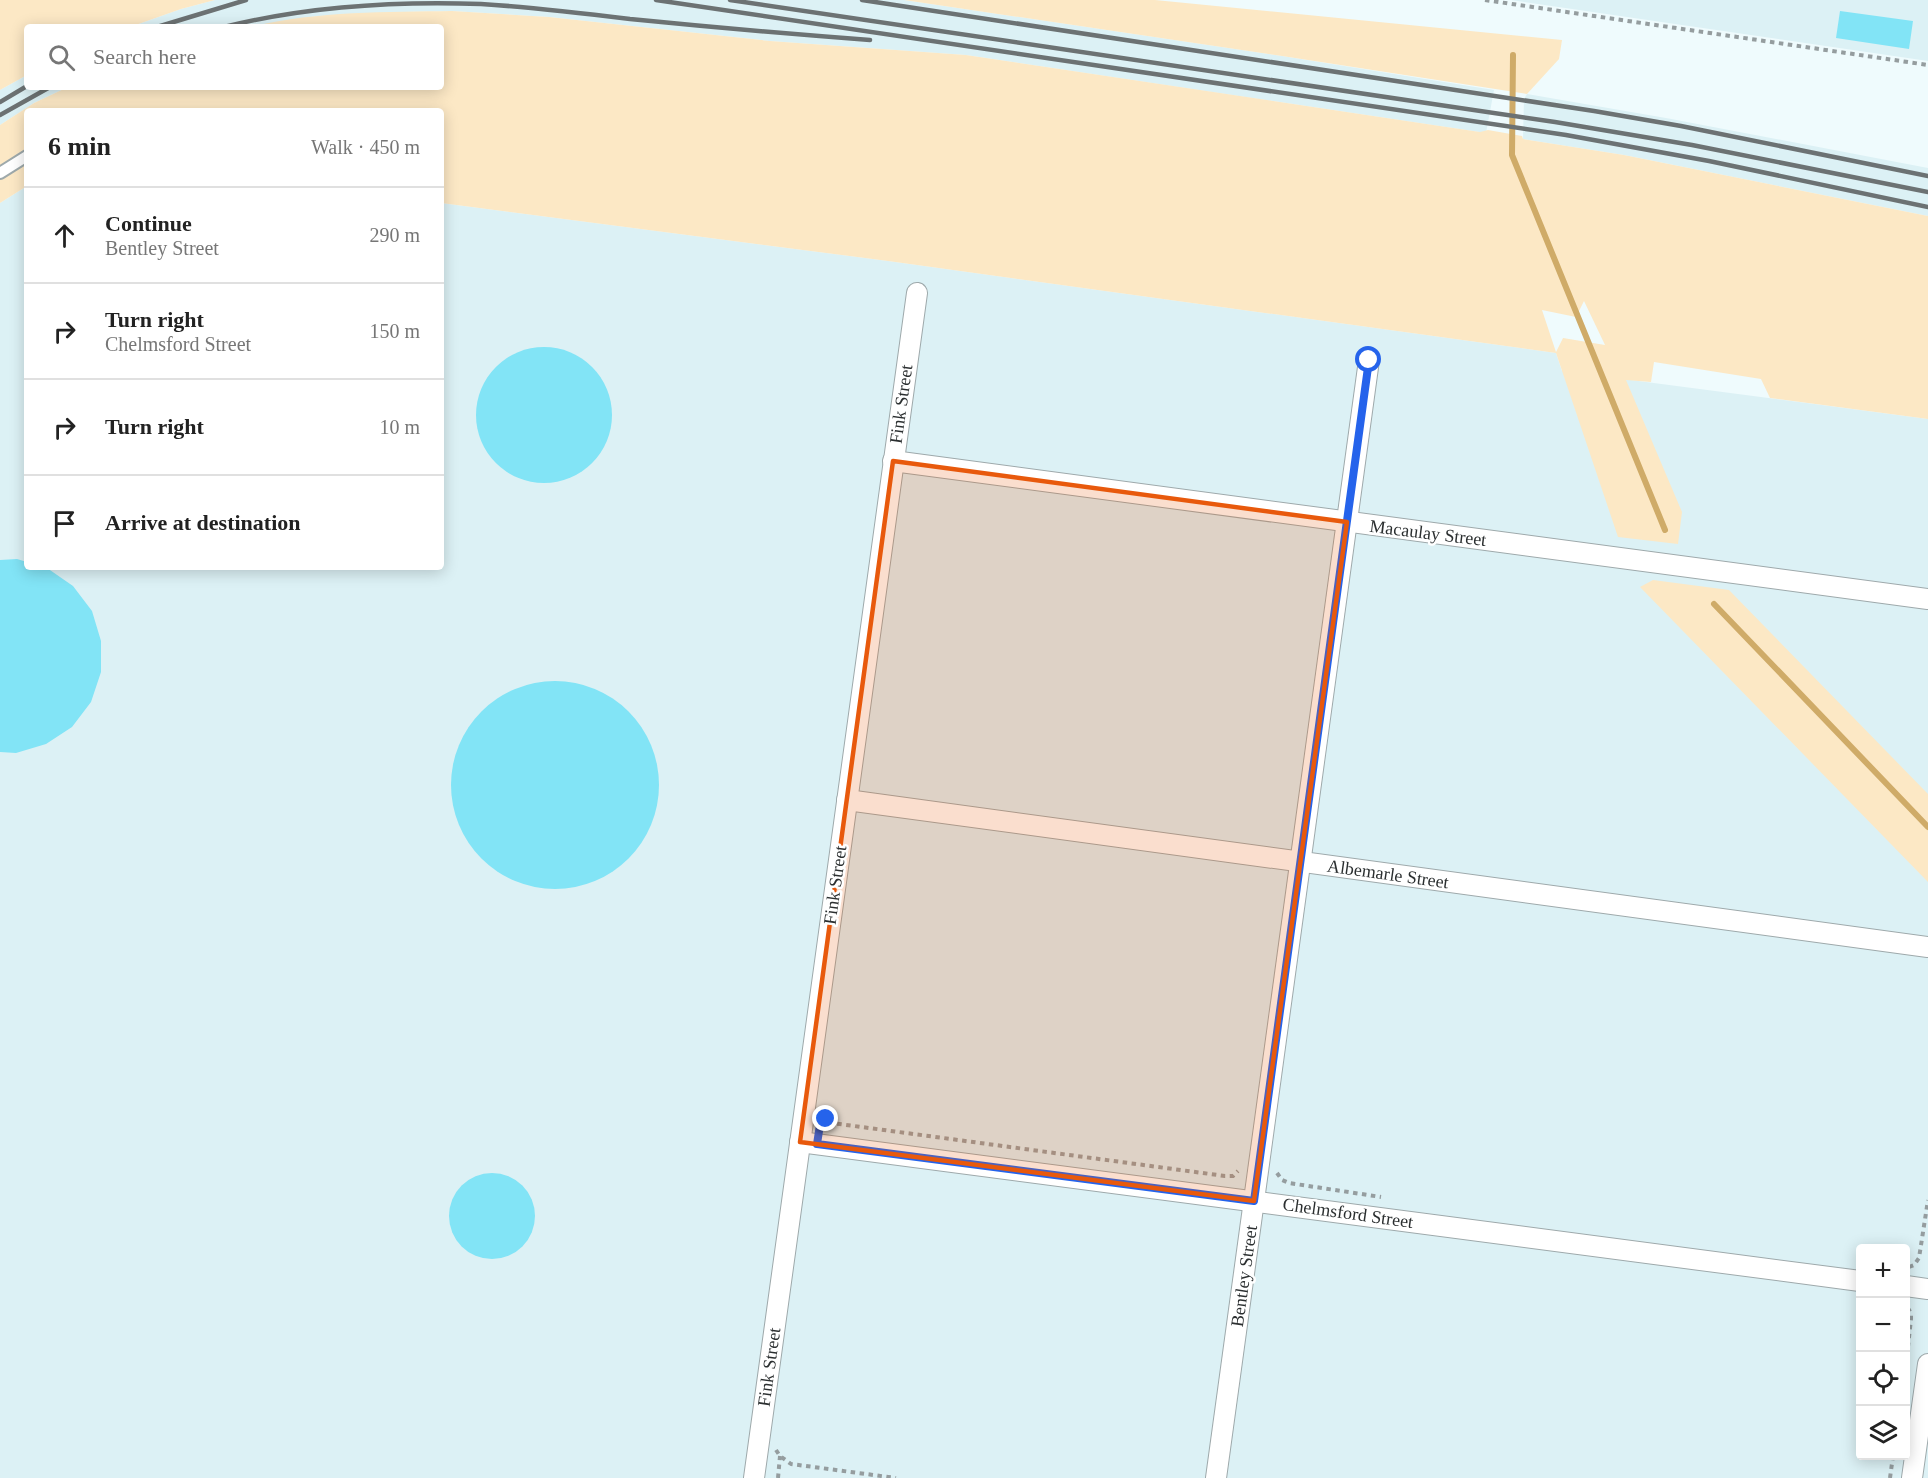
<!DOCTYPE html>
<meta charset="utf-8">
<style>
:root{--surface:#fff;--page:#f2f2f2;--text:#222;--muted:#767676;--line:#e0e0e0}
body{margin:0;font-family:Georgia,serif;background:var(--page);color:var(--text)}
.controls{position:absolute;right:18px;bottom:18px;display:grid;overflow:hidden;border-radius:6px;box-shadow:0 3px 15px #0003}
.controls button{width:54px;height:54px;display:grid;place-items:center;padding:0;border:0;border-bottom:2px solid var(--line);background:var(--surface);color:var(--text);font:30px sans-serif}
.stop{position:absolute;width:18px;height:18px;margin:-14px;border:4px solid #2563eb;border-radius:50%;background:#fff}
.stop.end{background:#2563eb;border-color:#fff;box-shadow:0 2px 6px #0008}
.list{margin:0;padding:0;list-style:none}
h2{display:flex;justify-content:space-between;align-items:center;height:78px;margin:0;padding:0 24px;font-size:26px}
h2 small{font-size:20px;font-weight:400;color:var(--muted)}
.list li{display:grid;grid-template-columns:39px 1fr auto;gap:18px;align-items:center;box-sizing:border-box;height:96px;padding:0 24px;border-top:2px solid var(--line)}
.list b{display:block;font-size:22px;white-space:nowrap}
.list p{margin:0;font-size:20px;white-space:nowrap;color:var(--muted)}
.list em{font-size:20px;font-style:normal;color:var(--muted)}
.icon{flex:none;width:33px;height:33px;fill:none;stroke:currentColor;stroke-width:2;stroke-linecap:round;stroke-linejoin:round}
.map{position:relative;flex:none;width:1928px;height:1478px;overflow:hidden}
.search{position:absolute;background:var(--surface);box-shadow:0 3px 15px #0003;left:24px;top:24px;width:420px;height:66px;display:flex;align-items:center;gap:15px;box-sizing:border-box;padding:0 21px;border-radius:6px;color:var(--muted);font-size:22px}
.panel{position:absolute;background:var(--surface);box-shadow:0 3px 15px #0003;left:24px;top:108px;width:420px;height:462px;border-radius:6px}
.map>svg:first-child{display:block}
.built{fill:#dcf1f5;fill-rule:evenodd}
.green{fill:#fce8c5;fill-rule:evenodd}
.lines{fill:none;stroke-linecap:round;stroke-linejoin:round}
.stream{stroke:#cfab68;stroke-width:6}
.building{fill:#82e4f6}
.lane-casing{stroke:#9ea9ab;stroke-width:14}
.street-casing{stroke:#9ea9ab;stroke-width:22}
.path{stroke:#959d9f;stroke-width:4;stroke-dasharray:4.5 4.5;stroke-linecap:butt}
.lane{stroke:#fff;stroke-width:10}
.street{stroke:#fff;stroke-width:20}
.rail{stroke:#6c7273;stroke-width:4.5}
.route{stroke:#2563eb;stroke-width:8}
.marked{fill:#e8590c;fill-opacity:0.2;stroke:#e8590c;stroke-width:4.5;stroke-linejoin:round}
.labels{text-anchor:middle;stroke-width:5;stroke-linejoin:round;paint-order:stroke}
.street-label{font-size:18px;fill:#2b2f30;stroke:#fff}
</style>
<div class="map">
<svg width="1928" height="1478" viewBox="0 0 1928 1478">
<rect width="100%" height="100%" fill="#effbfd"/>
<g class="built">
<path d="M215,0H904L1282,56L1494,90L1486,133L966,55L770,41L549,17L452,11L404,12L309,17L251,27H130L181,9Z"/>
<path d="M1511,0H1928V61Z"/>
<path d="M27,75V87H68L34,103L0,125V90Z"/>
<path d="M1527,94L1666,118L1928,168V216L1624,155L1523,139L1524,99Z"/>
<path d="M27,186V567H441V203L888,261L1556,353L1562,371L1928,419V1478H0V203ZM1860,1248H1906V1456H1860Z"/>
</g>
<g class="green">
<path d="M0,0H215L181,9L130,27H27V75L0,90Z"/>
<path d="M904,0H1155L1562,40L1559,59L1527,94L1282,56Z"/>
<path d="M452,11L549,17L770,41L966,55L1480,132L1488,130L1522,136L1523,139L1624,155L1928,216V419L1770,398L1761,379L1654,362L1651,382L1626,380L1682,512L1678,544L1618,537L1556,353L888,261L441,203V111H27V186L0,203V125L34,103L68,87H441V27H251C316,11 386,12 452,11ZM1584,301L1605,345L1563,338L1556,352L1542,310L1576,317Z"/>
<path d="M1653,580L1729,590L1928,794V882L1640,587Z"/>
</g>
<g class="lines">
<g class="stream">
<path d="M1513,55L1512,155L1665,530"/>
<path d="M1714,604L1928,827"/>
</g>
</g>
<g class="building">
<path d="M1840,11L1913,21L1909,49L1836,38Z"/>
<circle cx="544" cy="415" r="68"/>
<path d="M17,559L27,562V567L47,568L73,586L92,611L101,641V672L91,702L72,727L46,744L16,753L0,752V560Z"/>
<circle cx="555" cy="785" r="104"/>
<circle cx="492" cy="1216" r="43"/>
</g>
<g class="lines">
<defs>
<path id="lane" d="M0,173L27,156"/>
<g id="street">
<path d="M893,461L1928,599"/>
<path d="M847,800L1928,947"/>
<path d="M800,1142L1860,1281"/>
<path d="M1906,1286L1928,1289"/>
<path d="M754,1478L917,293"/>
<path d="M1216,1478L1369,360"/>
<path d="M1912,1478L1928,1364"/>
</g>
</defs>
<use href="#lane" class="lane-casing"/>
<use href="#street" class="street-casing"/>
<g class="path">
<path d="M1485,0L1928,65"/>
<path d="M823,1114L832,1123L1225,1176H1233L1238,1171"/>
<path d="M1277,1173L1282,1180L1289,1183L1381,1197"/>
<path d="M1909,1267L1914,1265L1919,1258L1928,1200"/>
<path d="M1906,1365L1911,1319V1313L1906,1305"/>
<path d="M776,1450L780,1456L791,1464L896,1478"/>
<path d="M778,1478L780,1456"/>
<path d="M1890,1478L1893,1456"/>
</g>
<use href="#lane" class="lane"/>
<use href="#street" class="street"/>
<g class="rail">
<path d="M656,0L1566,135L1709,161L1928,207"/>
<path d="M730,0L1555,122L1692,145L1928,192"/>
<path d="M862,0L1594,111L1681,126L1928,176"/>
<path d="M157,27L246,0"/>
<path d="M224,27C308,6 396,1 481,4C531,7 581,13 630,19C710,27 790,34 870,40"/>
<path d="M0,102L27,86"/>
<path d="M0,115L50,87"/>
</g>
</g>
<g class="lines">
<path class="route" d="M826,1119L822,1112L817,1144L1254,1201L1369,360"/>
</g>
<path class="marked" d="M893,461L1347,522L1254,1201L800,1142Z"/>
<g class="labels">
<g class="street-label">
<text transform="translate(901 404) rotate(-82)" y="6">Fink Street</text>
<text transform="translate(1428 533) rotate(7)" y="6">Macaulay Street</text>
<text transform="translate(1388 874) rotate(8)" y="6">Albemarle Street</text>
<text transform="translate(835 885) rotate(-82)" y="6">Fink Street</text>
<text transform="translate(1348 1213) rotate(8)" y="6">Chelmsford Street</text>
<text transform="translate(1244 1276) rotate(-82)" y="6">Bentley Street</text>
<text transform="translate(769 1367) rotate(-82)" y="6">Fink Street</text>
</g>
</g>
</svg>
<div class="controls">
<button>+</button>
<button>−</button>
<button><svg class="icon" aria-label="locate" viewBox="0 0 24 24"><circle cx="12" cy="12" r="6"/><path d="M12 2v4M12 18v4M2 12h4M18 12h4"/></svg></button>
<button><svg class="icon" aria-label="layers" viewBox="0 0 24 24"><path d="M12 4l9 5-9 5-9-5zM3 14l9 5 9-5"/></svg></button>
</div>
<div class="stop" style="left:1369px;top:360px"></div>
<div class="stop end" style="left:826px;top:1119px"></div>
<div class="search"><svg class="icon" aria-label="search" viewBox="0 0 24 24"><circle cx="10" cy="10" r="6"/><path d="M15 15l6 6"/></svg>Search here</div>
<section class="panel">
<h2>6 min<small>Walk · 450 m</small></h2>
<ul class="list">
<li><svg class="icon" aria-label="ahead" viewBox="0 0 24 24"><path d="M12 20V5M6 11l6-6 6 6"/></svg><div><b>Continue</b><p>Bentley Street</p></div><em>290 m</em></li>
<li><svg class="icon" aria-label="right" viewBox="0 0 24 24"><path d="M7 20v-9h11M14 6l5 5-5 5"/></svg><div><b>Turn right</b><p>Chelmsford Street</p></div><em>150 m</em></li>
<li><svg class="icon" aria-label="right" viewBox="0 0 24 24"><path d="M7 20v-9h11M14 6l5 5-5 5"/></svg><div><b>Turn right</b></div><em>10 m</em></li>
<li><svg class="icon" aria-label="arrive" viewBox="0 0 24 24"><path d="M6 21V4h12l-3 4 3 4H6"/></svg><div><b>Arrive at destination</b></div></li>
</ul>
</section>
</div>
